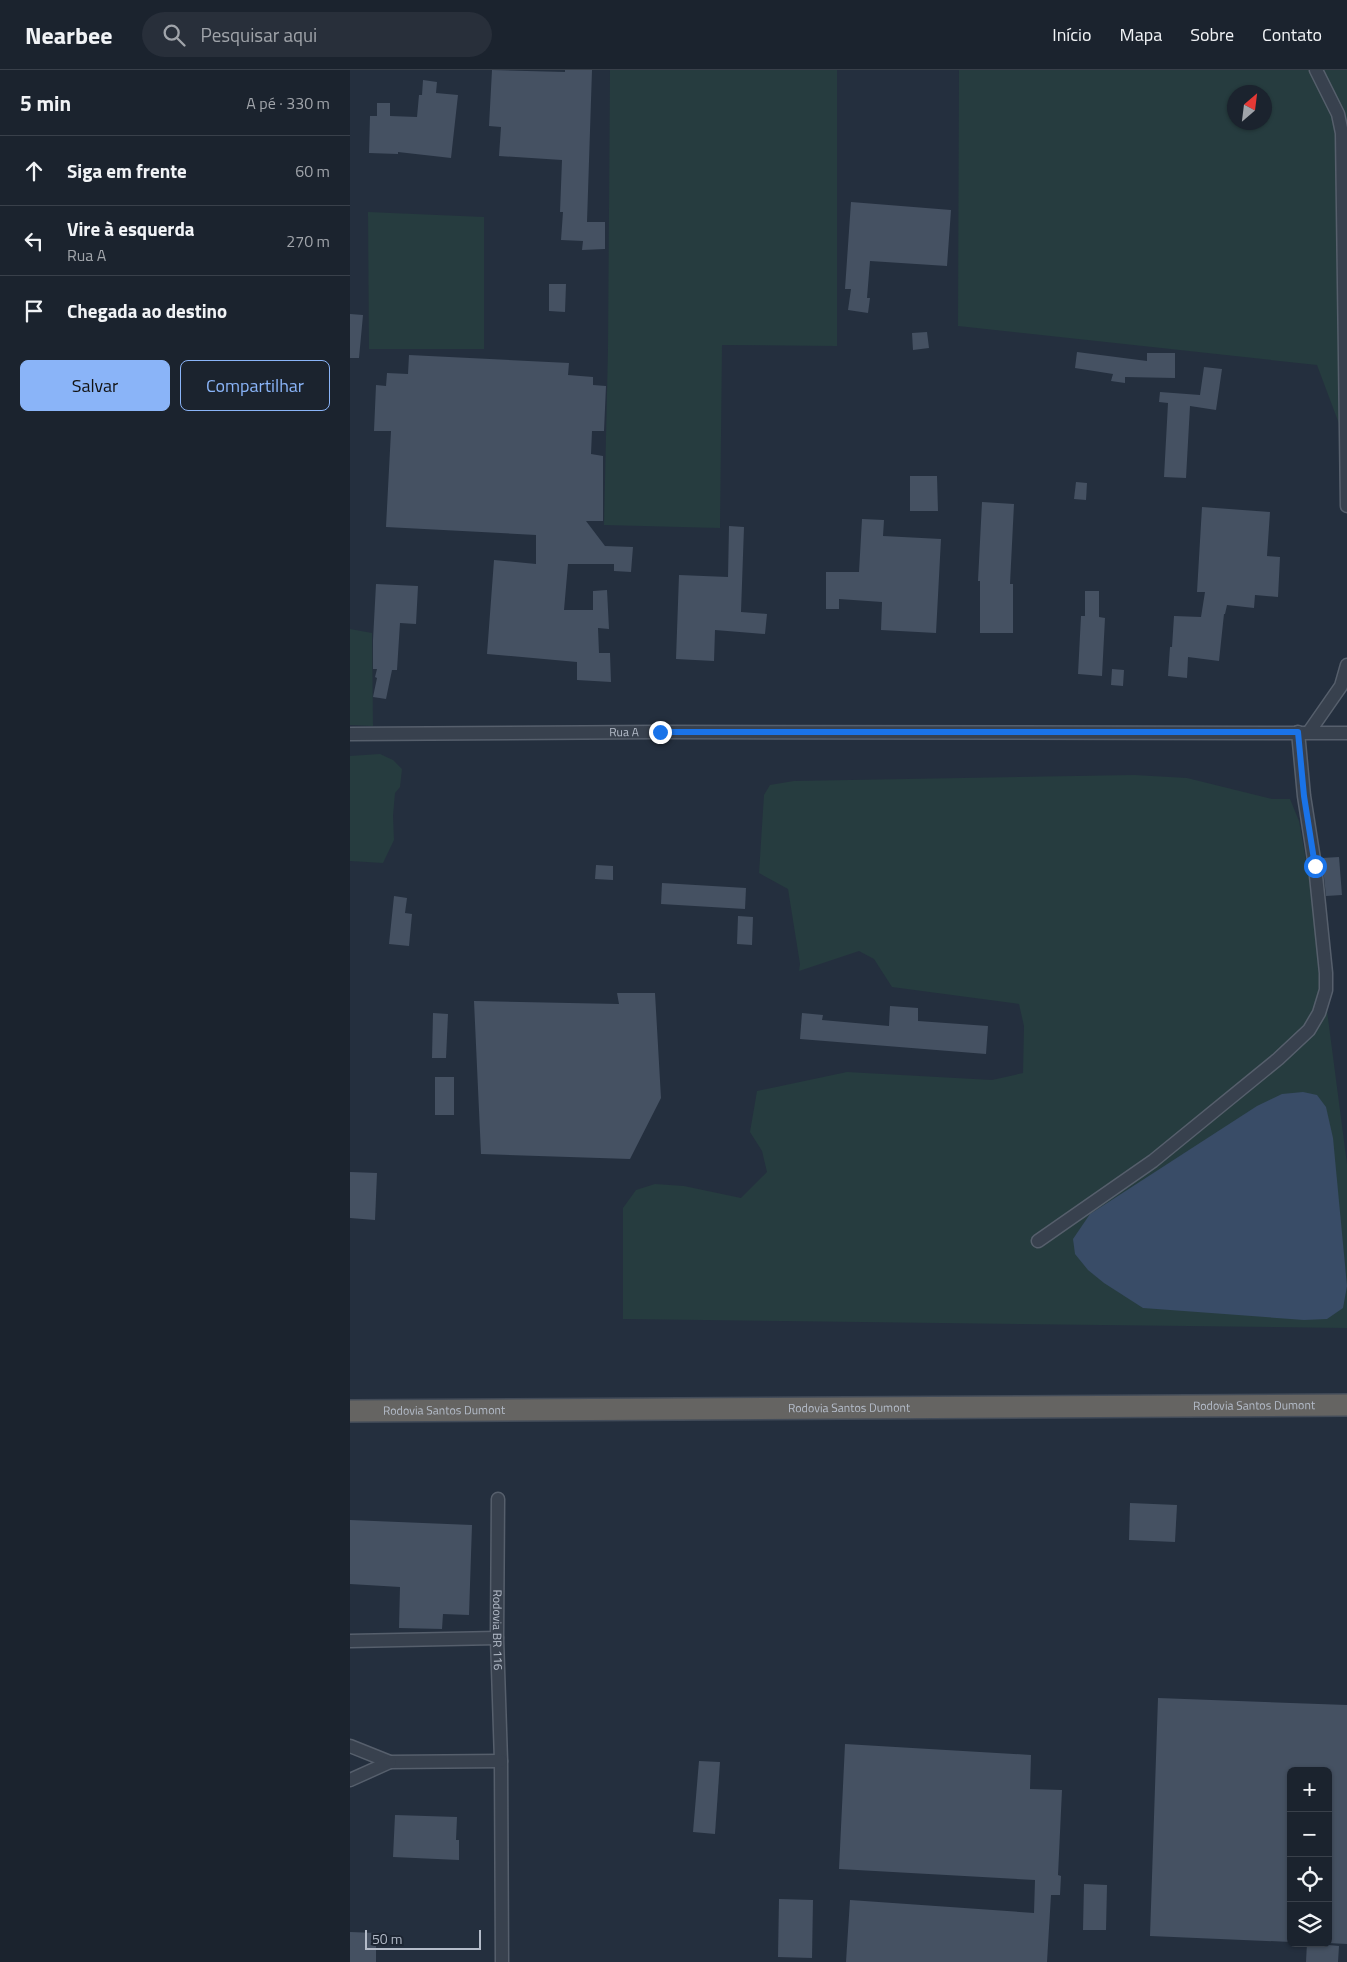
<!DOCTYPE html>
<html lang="pt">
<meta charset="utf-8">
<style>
:root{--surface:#1b232e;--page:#282f3a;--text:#f1f3f6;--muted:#a0a4aa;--line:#39404a;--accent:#8ab4f8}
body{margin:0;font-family:"Titillium Web",sans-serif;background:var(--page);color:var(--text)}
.controls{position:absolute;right:15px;bottom:15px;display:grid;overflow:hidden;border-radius:8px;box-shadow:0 1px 4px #0004}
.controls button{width:45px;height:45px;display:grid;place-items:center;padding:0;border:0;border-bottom:1px solid var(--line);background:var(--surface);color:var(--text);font:25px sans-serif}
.compass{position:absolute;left:877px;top:15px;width:45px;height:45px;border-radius:50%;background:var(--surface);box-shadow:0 1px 4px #0004;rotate:28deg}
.scale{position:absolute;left:15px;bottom:12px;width:116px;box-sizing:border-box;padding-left:5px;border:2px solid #b4bcc9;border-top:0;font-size:14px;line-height:18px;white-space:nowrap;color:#b4bcc9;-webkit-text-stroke:4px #1d2633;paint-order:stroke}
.stop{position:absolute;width:15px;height:15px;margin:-11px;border:4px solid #1a73e8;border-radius:50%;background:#fff}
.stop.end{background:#1a73e8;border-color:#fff;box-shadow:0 1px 5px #0008}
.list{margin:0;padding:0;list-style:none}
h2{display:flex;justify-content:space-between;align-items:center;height:65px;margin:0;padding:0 20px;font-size:21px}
h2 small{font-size:16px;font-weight:400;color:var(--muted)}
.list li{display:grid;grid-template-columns:32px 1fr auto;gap:15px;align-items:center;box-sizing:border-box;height:70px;padding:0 20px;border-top:1px solid var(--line)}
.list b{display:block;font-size:19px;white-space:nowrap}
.list p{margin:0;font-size:16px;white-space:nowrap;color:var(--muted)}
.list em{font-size:16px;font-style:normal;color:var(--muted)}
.actions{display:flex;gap:10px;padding:15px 20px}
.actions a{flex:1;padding:11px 0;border:1px solid var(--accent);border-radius:8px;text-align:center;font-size:18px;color:var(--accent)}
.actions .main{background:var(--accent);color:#111}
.icon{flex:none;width:28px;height:28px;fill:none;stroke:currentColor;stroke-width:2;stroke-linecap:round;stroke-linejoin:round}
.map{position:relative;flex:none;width:997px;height:1892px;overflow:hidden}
header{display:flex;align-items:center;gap:30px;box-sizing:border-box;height:70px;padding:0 25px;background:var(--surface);border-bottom:1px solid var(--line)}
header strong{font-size:24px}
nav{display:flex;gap:28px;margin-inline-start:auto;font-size:18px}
.search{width:350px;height:45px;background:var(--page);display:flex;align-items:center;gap:12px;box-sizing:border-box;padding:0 18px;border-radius:28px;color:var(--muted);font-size:19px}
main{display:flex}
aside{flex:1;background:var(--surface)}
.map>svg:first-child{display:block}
.green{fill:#263c3f;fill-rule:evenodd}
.water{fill:#394c67}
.building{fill:#455162}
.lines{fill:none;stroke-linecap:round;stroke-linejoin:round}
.minor-casing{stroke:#565f6c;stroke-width:15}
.trunk-casing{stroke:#434c59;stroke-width:24}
.minor{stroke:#38414e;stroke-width:12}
.trunk{stroke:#656462;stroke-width:21}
.route{stroke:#1a73e8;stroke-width:6}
.labels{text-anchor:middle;stroke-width:5;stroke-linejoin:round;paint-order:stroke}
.street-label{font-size:12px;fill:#b4bcc9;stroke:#1d2633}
</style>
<header>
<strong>Nearbee</strong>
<div class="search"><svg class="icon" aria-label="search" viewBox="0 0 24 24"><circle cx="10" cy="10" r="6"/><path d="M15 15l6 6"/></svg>Pesquisar aqui</div>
<nav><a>Início</a><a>Mapa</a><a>Sobre</a><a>Contato</a></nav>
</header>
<main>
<aside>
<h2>5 min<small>A pé · 330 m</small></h2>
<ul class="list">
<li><svg class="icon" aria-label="ahead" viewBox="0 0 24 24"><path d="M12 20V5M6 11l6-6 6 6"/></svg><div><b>Siga em frente</b></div><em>60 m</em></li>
<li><svg class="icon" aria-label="left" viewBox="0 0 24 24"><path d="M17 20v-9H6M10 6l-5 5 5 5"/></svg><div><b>Vire à esquerda</b><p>Rua A</p></div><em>270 m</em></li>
<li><svg class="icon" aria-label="arrive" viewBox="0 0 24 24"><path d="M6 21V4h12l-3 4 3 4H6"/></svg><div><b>Chegada ao destino</b></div></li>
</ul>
<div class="actions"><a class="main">Salvar</a><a>Compartilhar</a></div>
</aside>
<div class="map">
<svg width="997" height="1892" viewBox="0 0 997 1892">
<rect width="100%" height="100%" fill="#242f3e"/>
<g class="green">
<path d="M260,0H487V276L372,275L370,458L254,455L258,279Z"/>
<path d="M609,0H997V375L967,295L608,256ZM884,22H914V52H884Z"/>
<path d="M18,142L134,147V279H19Z"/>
<path d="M0,559L22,563L23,656L0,655Z"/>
<path d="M30,684L43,690L52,699L50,717L45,723L43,746L44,770L33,793L0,791V686Z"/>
<path d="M784,705L837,708L922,729H940L949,751L961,818L997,1094V1258L273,1249V1138L286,1120L305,1114L334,1116L391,1128L417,1102L412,1081L400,1062L407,1021L497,1002L642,1010L673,1003L674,956L669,934L542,917L524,889L509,881L449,901L450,894L438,819L409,803L414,725L420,715L444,711Z"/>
</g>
<path class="water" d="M953,1022L967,1025L976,1037L983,1068L997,1216L993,1238L977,1249L954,1250L793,1238L754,1213L738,1200L725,1184L723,1169L740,1144L907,1036L932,1024Z"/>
<g class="building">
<path d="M142,0L215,2V0H242L237,152H255V179L232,180L233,171L211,170L213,142H210L212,90L149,86L151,57L139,56Z"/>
<path d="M73,10L87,12L86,23L108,25L101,88L48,82V84L19,83L20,46H27V33H40V46L67,47L69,25H72Z"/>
<path d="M501,132L601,140L597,196L520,191L517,228H520L518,243L498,240L501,219H495Z"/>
<path d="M199,214H216L215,242L199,241Z"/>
<path d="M0,244L13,245L9,288H0Z"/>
<path d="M577,262L579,278L563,280L562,263Z"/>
<path d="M727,282L797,291V283H825V308L775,307V313L761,311L763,304L725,298Z"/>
<path d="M59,285L219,293L218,305L243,307V315L256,316L254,361H242L241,384L253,386V451H236L255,476L283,477L281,502L264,501V494H218L214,540H243V521L257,520L259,559L248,558L249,583H260L261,612L227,610V592L137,584L144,490L186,494V465L36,457L41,361H24L26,315L36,316L37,303L58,304Z"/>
<path d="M854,297L872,299L866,340L840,336L836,408L814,407L818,333L809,332L810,322L850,325Z"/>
<path d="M560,406H587L588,441H560Z"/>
<path d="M726,412L737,413L736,430L724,429Z"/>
<path d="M632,432L664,434L660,514H663V563H630V511H628Z"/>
<path d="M852,437L920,442L917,486L930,487L928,527L905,525L904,538L877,535L875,544H874L869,591L838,587L837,608L818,606L820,577H822L824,546L851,547L855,522H847Z"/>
<path d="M512,449L534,450L533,466L591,469L586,563L531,560L532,532L489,529V539H476V502H509Z"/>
<path d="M379,456L394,457L391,542L417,544L415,564L365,560L364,591L326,589L329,505L378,507Z"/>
<path d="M26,514L68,516L66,554L50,553L47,600H42L36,629L23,627L27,608L25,607L27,599H23V570Z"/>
<path d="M735,521H749V547L755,548L752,606L728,604L731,546H735Z"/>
<path d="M762,599L774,600L773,616L761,615Z"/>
<path d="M989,787L992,825L976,826L972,788Z"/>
<path d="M246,795L263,796V810L245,809Z"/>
<path d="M312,813L396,818L395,839L311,834Z"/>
<path d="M44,826L57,828L55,843L62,844L59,876L39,874Z"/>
<path d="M388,846L403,847L402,875L387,874Z"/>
<path d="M267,923H305L311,1028L280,1089L131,1084L124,931L269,934Z"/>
<path d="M540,936L568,938V951L638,956L636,984L450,969L452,943L473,945L472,950L539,956Z"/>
<path d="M83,943L98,944L96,988H82Z"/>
<rect x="85" y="1007" width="19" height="38"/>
<path d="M0,1102L27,1103L25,1150L0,1148Z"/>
<path d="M780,1433L827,1435L825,1472L779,1470Z"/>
<path d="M0,1450L122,1455L119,1545L93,1544L92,1559L49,1558L50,1517L0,1514Z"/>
<path d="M808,1628L997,1635V1874L978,1873V1701H941V1872L800,1866Z"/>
<path d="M495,1674L681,1685L680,1719L712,1720L708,1805L711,1806L710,1825H701L697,1892H496L500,1830L684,1843L685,1810L489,1799Z"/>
<path d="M349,1691L370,1692L365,1764L343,1762Z"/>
<path d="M45,1745L107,1747L106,1770H109V1790L43,1787Z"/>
<path d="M734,1814L757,1815L756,1860H733Z"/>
<path d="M429,1829L463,1830L462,1888L428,1887Z"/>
<path d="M0,1862L26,1863V1892H0Z"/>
<path d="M957,1873L989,1876L988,1892H956Z"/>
</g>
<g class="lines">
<defs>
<g id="minor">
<path d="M966,0L988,44L992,63L997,436"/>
<path d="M959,662L991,616L997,595"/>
<path id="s1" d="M0,664L310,662L997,663"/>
<path d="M688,1171L803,1091L928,989L959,960L969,943L976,920V903L965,796L954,726L948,662"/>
<path id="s2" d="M148,1429L147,1568L151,1691L152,1892"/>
<path d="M0,1571L147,1568"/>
<path d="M0,1676L40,1692L151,1691"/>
<path d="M0,1710L40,1692"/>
</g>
<g id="trunk">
<path id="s3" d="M0,1341L997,1335"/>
</g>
</defs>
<use href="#minor" class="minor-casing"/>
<use href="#trunk" class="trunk-casing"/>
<use href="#minor" class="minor"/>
<use href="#trunk" class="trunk"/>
</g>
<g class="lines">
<path class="route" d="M310,662H948L954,726L965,796"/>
</g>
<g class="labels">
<g class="street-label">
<text dy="4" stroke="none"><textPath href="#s1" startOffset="274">Rua A</textPath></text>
<text dy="4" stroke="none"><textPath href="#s3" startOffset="904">Rodovia Santos Dumont</textPath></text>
<text dy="4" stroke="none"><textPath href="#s3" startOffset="499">Rodovia Santos Dumont</textPath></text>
<text dy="4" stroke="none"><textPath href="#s3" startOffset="94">Rodovia Santos Dumont</textPath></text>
<text dy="4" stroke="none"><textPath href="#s2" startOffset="131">Rodovia BR 116</textPath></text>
</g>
</g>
</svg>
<div class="controls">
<button>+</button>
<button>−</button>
<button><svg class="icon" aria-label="locate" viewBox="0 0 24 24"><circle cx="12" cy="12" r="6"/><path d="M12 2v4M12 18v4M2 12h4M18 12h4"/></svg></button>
<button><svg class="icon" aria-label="layers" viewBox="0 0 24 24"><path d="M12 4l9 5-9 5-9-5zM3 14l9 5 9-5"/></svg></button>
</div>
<svg class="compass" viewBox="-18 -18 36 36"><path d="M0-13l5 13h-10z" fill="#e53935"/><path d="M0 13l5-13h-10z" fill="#a0a4aa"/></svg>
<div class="scale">50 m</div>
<div class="stop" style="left:965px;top:796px"></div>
<div class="stop end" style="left:310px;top:662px"></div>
</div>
</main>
